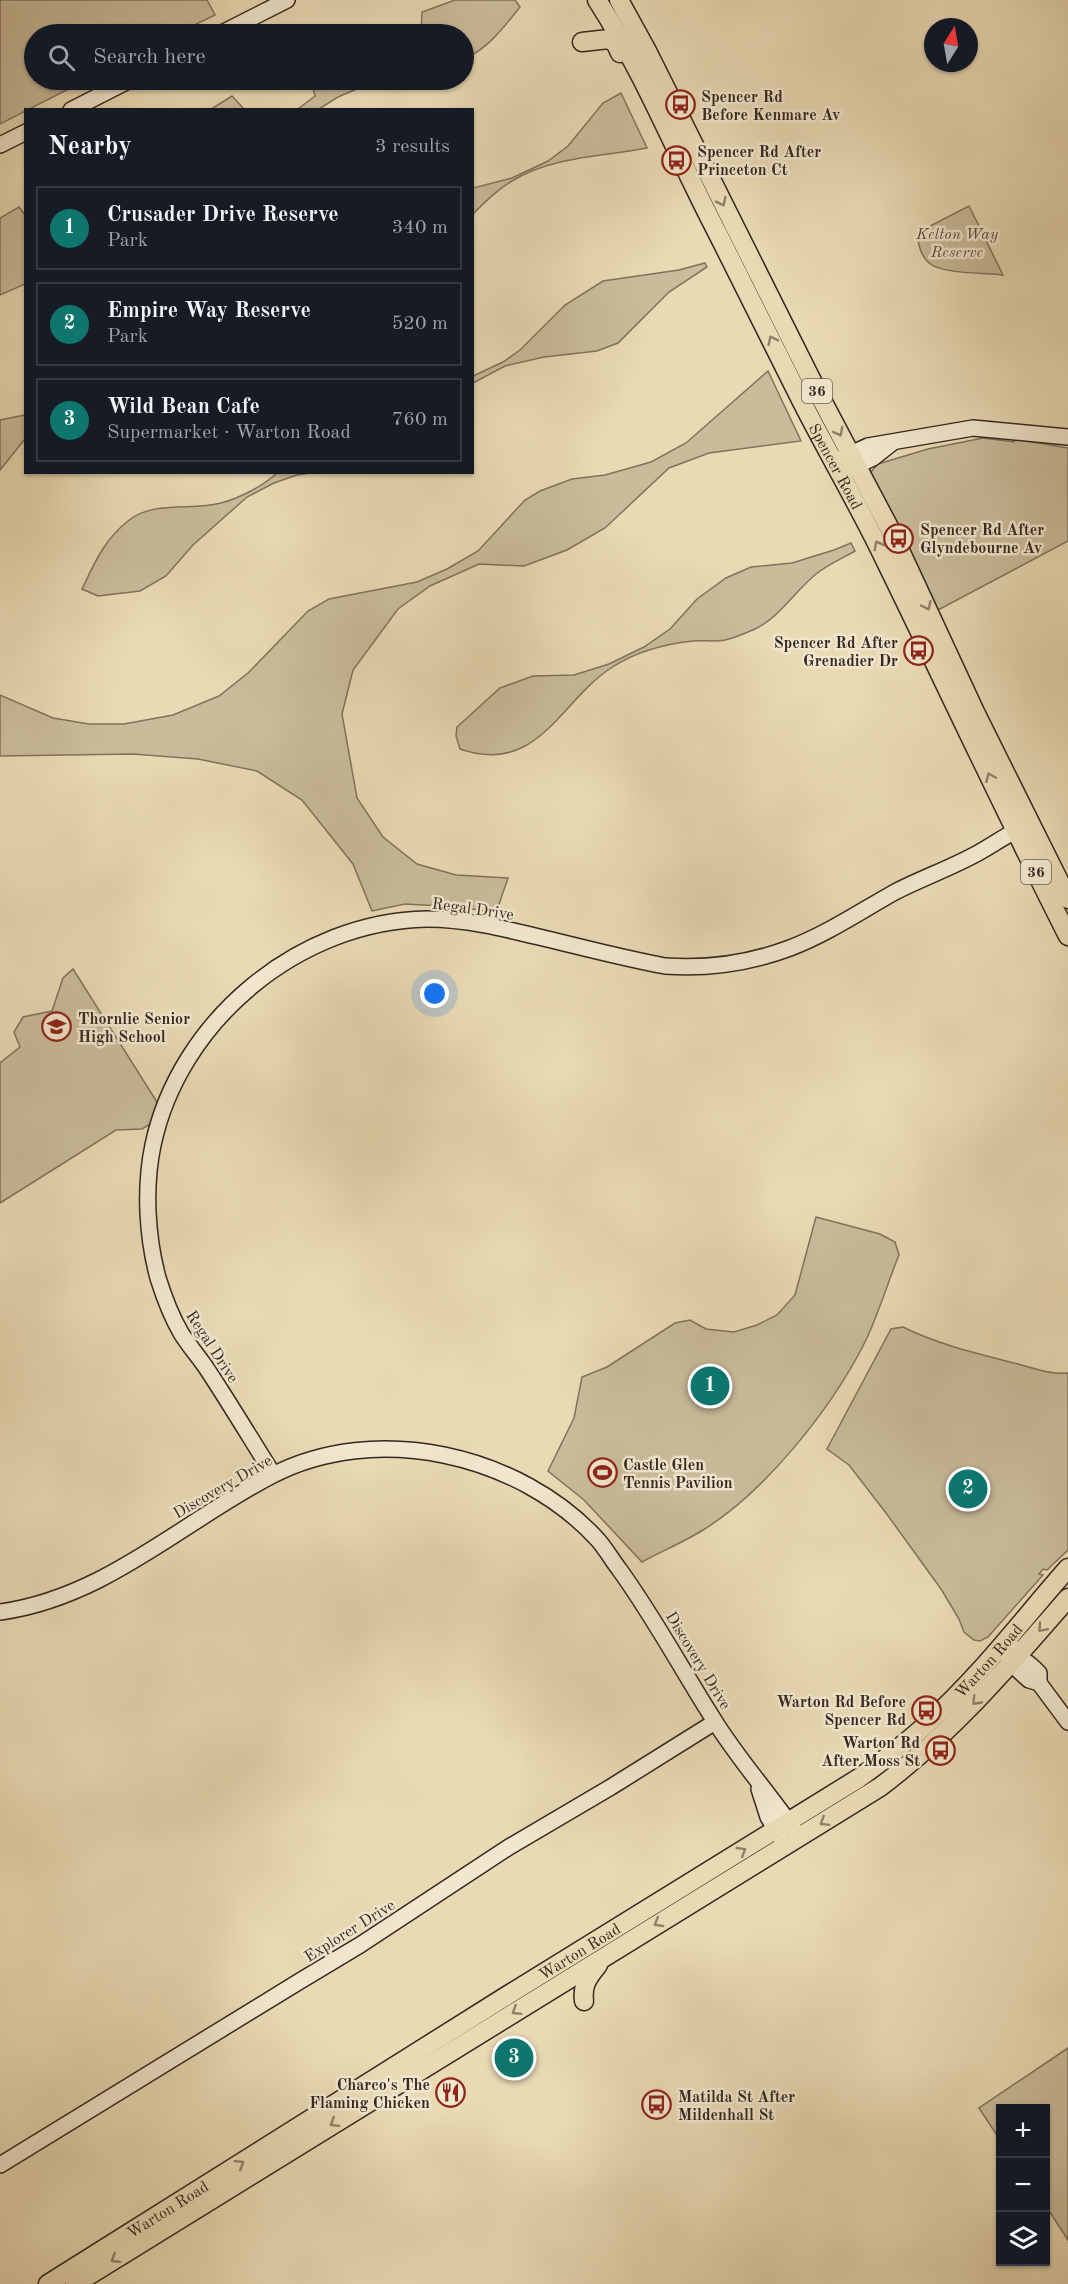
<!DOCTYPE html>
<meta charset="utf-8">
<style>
:root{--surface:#171b24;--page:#242831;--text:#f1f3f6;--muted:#9ea1a6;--line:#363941;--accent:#0f766e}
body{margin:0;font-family:"Old Standard TT",serif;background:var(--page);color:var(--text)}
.controls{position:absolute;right:18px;bottom:18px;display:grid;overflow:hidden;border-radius:0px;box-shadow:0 2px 4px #0004}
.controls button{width:54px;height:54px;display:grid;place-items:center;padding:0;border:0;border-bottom:2px solid var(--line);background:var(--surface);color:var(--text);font:30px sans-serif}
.compass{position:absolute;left:924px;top:18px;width:54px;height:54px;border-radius:50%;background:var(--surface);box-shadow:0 2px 4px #0004;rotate:11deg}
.you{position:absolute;left:435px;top:994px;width:21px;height:21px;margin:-15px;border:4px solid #fff;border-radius:50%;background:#1a73e8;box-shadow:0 0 0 9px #1a73e833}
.badge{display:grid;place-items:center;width:39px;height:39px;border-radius:50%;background:var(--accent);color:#fff;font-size:20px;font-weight:700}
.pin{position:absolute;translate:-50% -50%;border:3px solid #fff;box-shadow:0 2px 6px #0006}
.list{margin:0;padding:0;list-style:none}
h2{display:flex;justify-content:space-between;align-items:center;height:78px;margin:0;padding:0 24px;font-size:26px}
h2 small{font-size:20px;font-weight:400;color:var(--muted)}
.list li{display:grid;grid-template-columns:39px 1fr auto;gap:18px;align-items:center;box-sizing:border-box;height:84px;margin:0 12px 12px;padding:0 12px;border:2px solid var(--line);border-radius:0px}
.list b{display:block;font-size:22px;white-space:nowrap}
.list p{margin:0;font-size:20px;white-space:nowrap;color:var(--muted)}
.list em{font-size:20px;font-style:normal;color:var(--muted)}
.icon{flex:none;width:33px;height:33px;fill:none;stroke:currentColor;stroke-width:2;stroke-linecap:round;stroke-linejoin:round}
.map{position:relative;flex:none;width:1068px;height:2284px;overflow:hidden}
.search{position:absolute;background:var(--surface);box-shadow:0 2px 4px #0004;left:24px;top:24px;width:450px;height:66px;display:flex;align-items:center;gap:15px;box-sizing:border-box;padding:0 21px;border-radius:33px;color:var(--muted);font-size:22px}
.panel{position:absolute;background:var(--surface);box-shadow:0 2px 4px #0004;left:24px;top:108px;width:450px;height:366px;border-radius:0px}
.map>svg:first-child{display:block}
.green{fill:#cabc9b;stroke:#80725e;stroke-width:1.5}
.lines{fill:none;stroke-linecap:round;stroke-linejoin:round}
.secondary-casing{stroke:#352721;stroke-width:18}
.primary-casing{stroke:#352721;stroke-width:21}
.secondary{stroke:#f1e7ce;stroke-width:15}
.primary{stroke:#e9dab4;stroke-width:18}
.oneway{stroke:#8f806a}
.labels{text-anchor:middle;stroke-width:5;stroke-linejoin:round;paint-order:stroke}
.shield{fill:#f1e7ce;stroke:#6d6155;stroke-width:1.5}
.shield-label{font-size:15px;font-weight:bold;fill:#352721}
.poi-label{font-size:16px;font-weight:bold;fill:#352721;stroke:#f1e7ce;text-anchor:start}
.park-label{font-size:16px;font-style:italic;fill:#5a4c40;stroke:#f1e7ce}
.street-label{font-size:16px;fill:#352721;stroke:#f1e7ce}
</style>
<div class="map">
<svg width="1068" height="2284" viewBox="0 0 1068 2284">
<rect width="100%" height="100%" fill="#e9dab4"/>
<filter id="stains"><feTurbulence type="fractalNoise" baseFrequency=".00333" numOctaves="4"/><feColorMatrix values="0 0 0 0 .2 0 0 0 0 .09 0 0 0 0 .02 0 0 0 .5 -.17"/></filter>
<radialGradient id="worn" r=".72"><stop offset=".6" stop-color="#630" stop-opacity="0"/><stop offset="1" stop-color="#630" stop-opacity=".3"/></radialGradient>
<g class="green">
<path d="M0,0H207L215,15L176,34H34V80H86L0,124Z"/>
<path d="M455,0H515L520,7C503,28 489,48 464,59V34H421L422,12Z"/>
<path d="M311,80H378L338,97L319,109H298L315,96Z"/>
<path d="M621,93L647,148C602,157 552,156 512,181C497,190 485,202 473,214V188L512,178L548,161L568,146L603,103Z"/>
<path d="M232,96L244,109H211Z"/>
<path d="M969,206L1003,275C986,273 941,274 929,263C922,257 918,246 918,237L924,229Z"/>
<path d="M19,207L25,215V284L0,295V218Z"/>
<path d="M705,263L707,267L669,292L618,343L597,351L544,357L505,366L473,383V376L503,362L520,350L565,305L603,281L679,270Z"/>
<path d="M768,371L801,441L709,453L669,468L605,528L567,550L524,566L479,564L430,586L398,609L353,670L342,714L357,798L383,837L417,864L456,875L508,878L496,913L460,907L405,904L372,911L353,864L302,800L257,771L198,759L133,754L0,756V695L53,718L89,724H124L173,715L219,696L248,673L308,611L329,599L417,582L447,569L478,551L525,500L540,491L572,479L605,475L651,462L686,443Z"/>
<path d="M25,415V439L0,470V420Z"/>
<path d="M983,438L1014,442V439L1068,448V541L938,610L906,555L870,473L878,464L928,449Z"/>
<path d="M277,473H310L297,475L274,483L247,497L193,545L166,576L140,591L98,596L82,589C95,562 104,540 128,521C152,500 193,511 221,503C240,498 263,486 277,473Z"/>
<path d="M851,543L855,551C843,558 827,565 816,574C795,591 780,617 755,629C746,633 734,638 725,640C714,642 703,640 693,641C664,644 635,652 611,668C560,701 538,776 460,749L456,736L457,727L500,688L533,676L574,675L609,664L644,647L670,629L697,599L726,578L751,567L792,563L834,550Z"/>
<path d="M73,969L157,1102L152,1123L142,1129L116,1130L0,1203V1063L20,1047L14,1032L23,1017L52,1011L63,978Z"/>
<path d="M816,1217L880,1234L895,1242L899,1255C887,1284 878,1316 864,1344C831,1409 765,1492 703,1530C684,1542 662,1551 642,1562L584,1500L548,1471L574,1418L582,1377L607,1367L675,1323L690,1320L706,1329L734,1332L757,1325L777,1315L795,1295Z"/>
<path d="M903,1327C939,1345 979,1354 1018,1364C1033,1368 1052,1375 1068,1373V1550L1047,1570L1043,1569L1039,1574L1043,1575L988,1637L980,1641L974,1640L964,1632L959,1619L941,1589L886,1513L849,1465L827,1449L891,1329Z"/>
<path d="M1068,2048V2240L1046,2206V2108H1000V2140L979,2108Z"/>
</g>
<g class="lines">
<defs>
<g id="secondary">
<path d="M220,34L287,0"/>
<path d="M71,110L130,80"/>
<path d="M0,145L26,132"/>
<path d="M833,462L868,446L973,428L1068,437"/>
<path d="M846,471L873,458L892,443"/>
<path d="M273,1474C251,1439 230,1404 207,1369C199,1357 189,1346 181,1333C171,1316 164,1297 158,1278C147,1237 144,1188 153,1145C179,1021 299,921 427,919C465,919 502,928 539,937C581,947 622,958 665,966C707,969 750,963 790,948C827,934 861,911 895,892C922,878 951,868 978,853C994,844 1008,834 1025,826"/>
<path d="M0,1612C104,1598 181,1523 271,1476C375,1421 520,1454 598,1540C606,1549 612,1560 619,1569C654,1617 682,1670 714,1720C738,1759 769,1793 795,1831"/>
<path d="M1014,1648L1019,1671L1029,1680L1039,1683L1068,1722"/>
<path d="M1008,1658C1023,1657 1029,1663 1039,1673V1683"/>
<path d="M759,1789L768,1817L781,1838"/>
<path d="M0,2165L300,1981L360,1945L509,1847L611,1787L715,1722"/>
</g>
<g id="primary">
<path id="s1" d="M597,0C645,74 677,156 718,234C745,287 771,341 798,394C826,450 859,505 886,562C947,687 1005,812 1068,936"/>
<path d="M619,0L646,49L815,387L891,531L975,712L1068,899"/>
<path d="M582,42L609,39L616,44L620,53"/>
<path d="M584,2001C582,1985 588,1977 598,1965"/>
<path id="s2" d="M48,2284L508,1995L859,1778C884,1760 908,1742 930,1721C981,1675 1023,1619 1068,1568"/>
<path d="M75,2284L880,1787C952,1733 1010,1665 1068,1598"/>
</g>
</defs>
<use href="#secondary" class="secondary-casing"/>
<use href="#primary" class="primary-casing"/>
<use href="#secondary" class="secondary"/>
<use href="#primary" class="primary"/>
</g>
<defs><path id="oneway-chevron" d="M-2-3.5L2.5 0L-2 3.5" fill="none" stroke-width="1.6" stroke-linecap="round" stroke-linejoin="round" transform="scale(1.5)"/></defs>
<g class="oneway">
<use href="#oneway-chevron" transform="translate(722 202) rotate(64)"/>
<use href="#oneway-chevron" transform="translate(772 340) rotate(-116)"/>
<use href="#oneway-chevron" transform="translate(839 432) rotate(62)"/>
<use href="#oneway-chevron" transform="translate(878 545) rotate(-118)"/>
<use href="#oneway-chevron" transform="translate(927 606) rotate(65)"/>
<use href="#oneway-chevron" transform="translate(990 777) rotate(-113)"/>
<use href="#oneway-chevron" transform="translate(1042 1628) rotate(131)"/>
<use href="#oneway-chevron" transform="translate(976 1701) rotate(134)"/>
<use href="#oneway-chevron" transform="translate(824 1822) rotate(148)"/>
<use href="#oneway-chevron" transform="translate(742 1851) rotate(-31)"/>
<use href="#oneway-chevron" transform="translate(658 1923) rotate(149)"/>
<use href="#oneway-chevron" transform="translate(516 2011) rotate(148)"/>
<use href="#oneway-chevron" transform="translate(334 2123) rotate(148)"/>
<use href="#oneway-chevron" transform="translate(240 2164) rotate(-32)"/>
<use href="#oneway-chevron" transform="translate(115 2259) rotate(148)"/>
</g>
<defs>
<symbol id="bus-ring" viewBox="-11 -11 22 22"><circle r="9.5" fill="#f1e7ce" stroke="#8f2418" stroke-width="1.5"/><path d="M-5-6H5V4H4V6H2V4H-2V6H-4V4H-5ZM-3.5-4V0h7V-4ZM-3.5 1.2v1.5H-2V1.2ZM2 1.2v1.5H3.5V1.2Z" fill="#8f2418"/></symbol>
<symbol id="school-ring" viewBox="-11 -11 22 22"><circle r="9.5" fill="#f1e7ce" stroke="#8f2418" stroke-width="1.5"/><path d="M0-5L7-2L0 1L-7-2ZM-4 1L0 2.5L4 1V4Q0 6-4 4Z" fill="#8f2418"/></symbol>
<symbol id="stadium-ring" viewBox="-11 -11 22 22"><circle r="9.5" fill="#f1e7ce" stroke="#8f2418" stroke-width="1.5"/><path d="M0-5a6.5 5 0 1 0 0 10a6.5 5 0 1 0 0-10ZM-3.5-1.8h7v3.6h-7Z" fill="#8f2418"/></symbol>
<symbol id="restaurant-ring" viewBox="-11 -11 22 22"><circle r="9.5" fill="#f1e7ce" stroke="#8f2418" stroke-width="1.5"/><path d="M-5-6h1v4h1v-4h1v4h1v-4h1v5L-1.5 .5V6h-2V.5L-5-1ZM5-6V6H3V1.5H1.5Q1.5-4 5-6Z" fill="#8f2418"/></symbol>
</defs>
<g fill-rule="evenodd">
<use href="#bus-ring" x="664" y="88" width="33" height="33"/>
<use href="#bus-ring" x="660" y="144" width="33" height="33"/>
<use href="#bus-ring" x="882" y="522" width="33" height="33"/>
<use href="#bus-ring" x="902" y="634" width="33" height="33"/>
<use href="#school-ring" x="40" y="1010" width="33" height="33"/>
<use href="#stadium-ring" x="586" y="1456" width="33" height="33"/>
<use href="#bus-ring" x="910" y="1694" width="33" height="33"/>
<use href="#bus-ring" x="924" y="1734" width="33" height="33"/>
<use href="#restaurant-ring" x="434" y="2076" width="33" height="33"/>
<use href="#bus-ring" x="640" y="2088" width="33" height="33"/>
</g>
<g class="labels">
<g class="shield">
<rect x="802" y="379" width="30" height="24" rx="4.5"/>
<rect x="1021" y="860" width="30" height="24" rx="4.5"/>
</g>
<g class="shield-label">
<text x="817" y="396">36</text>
<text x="1036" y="877">36</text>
</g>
<g class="poi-label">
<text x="701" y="102">Spencer Rd<tspan x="701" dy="18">Before Kenmare Av</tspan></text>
<text x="697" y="157">Spencer Rd After<tspan x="697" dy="18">Princeton Ct</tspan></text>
<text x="920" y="535">Spencer Rd After<tspan x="920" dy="18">Glyndebourne Av</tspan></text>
<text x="898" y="648" text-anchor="end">Spencer Rd After<tspan x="898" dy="18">Grenadier Dr</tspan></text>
<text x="78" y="1024">Thornlie Senior<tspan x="78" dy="18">High School</tspan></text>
<text x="623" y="1470">Castle Glen<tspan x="623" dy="18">Tennis Pavilion</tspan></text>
<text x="906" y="1707" text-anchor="end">Warton Rd Before<tspan x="906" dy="18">Spencer Rd</tspan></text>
<text x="920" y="1748" text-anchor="end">Warton Rd<tspan x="920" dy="18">After Moss St</tspan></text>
<text x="430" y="2090" text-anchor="end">Charco's The<tspan x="430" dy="18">Flaming Chicken</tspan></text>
<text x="678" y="2102">Matilda St After<tspan x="678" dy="18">Mildenhall St</tspan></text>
</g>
<g class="park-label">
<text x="957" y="239">Kelton Way<tspan x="957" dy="18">Reserve</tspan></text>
</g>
<g class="street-label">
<text dy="6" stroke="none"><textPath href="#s1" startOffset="524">Spencer Road</textPath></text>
<text transform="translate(473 908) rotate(8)" y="6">Regal Drive</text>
<text transform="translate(213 1346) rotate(57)" y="6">Regal Drive</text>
<text transform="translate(222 1486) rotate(-30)" y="6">Discovery Drive</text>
<text transform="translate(699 1660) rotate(59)" y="6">Discovery Drive</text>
<text dy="6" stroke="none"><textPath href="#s2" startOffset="1131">Warton Road</textPath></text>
<text transform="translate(349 1930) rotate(-32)" y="6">Explorer Drive</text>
<text dy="6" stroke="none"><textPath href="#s2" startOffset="627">Warton Road</textPath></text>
<text dy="6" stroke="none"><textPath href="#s2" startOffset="141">Warton Road</textPath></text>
</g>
</g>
<rect width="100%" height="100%" filter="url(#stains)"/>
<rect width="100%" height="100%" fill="url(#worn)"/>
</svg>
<div class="controls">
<button>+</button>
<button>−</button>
<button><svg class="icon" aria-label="layers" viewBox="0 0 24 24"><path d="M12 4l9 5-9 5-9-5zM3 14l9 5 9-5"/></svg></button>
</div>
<svg class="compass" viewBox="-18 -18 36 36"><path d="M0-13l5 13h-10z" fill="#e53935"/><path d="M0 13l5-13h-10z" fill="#9ea1a6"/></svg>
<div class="you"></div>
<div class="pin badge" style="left:710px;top:1386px">1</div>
<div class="pin badge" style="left:968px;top:1489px">2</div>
<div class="pin badge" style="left:514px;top:2058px">3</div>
<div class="search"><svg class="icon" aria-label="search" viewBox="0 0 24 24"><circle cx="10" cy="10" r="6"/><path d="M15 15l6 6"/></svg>Search here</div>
<section class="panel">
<h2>Nearby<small>3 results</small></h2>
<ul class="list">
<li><span class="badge">1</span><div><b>Crusader Drive Reserve</b><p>Park</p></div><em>340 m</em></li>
<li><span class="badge">2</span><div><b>Empire Way Reserve</b><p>Park</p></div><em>520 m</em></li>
<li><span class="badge">3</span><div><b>Wild Bean Cafe</b><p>Supermarket · Warton Road</p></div><em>760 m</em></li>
</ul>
</section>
</div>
